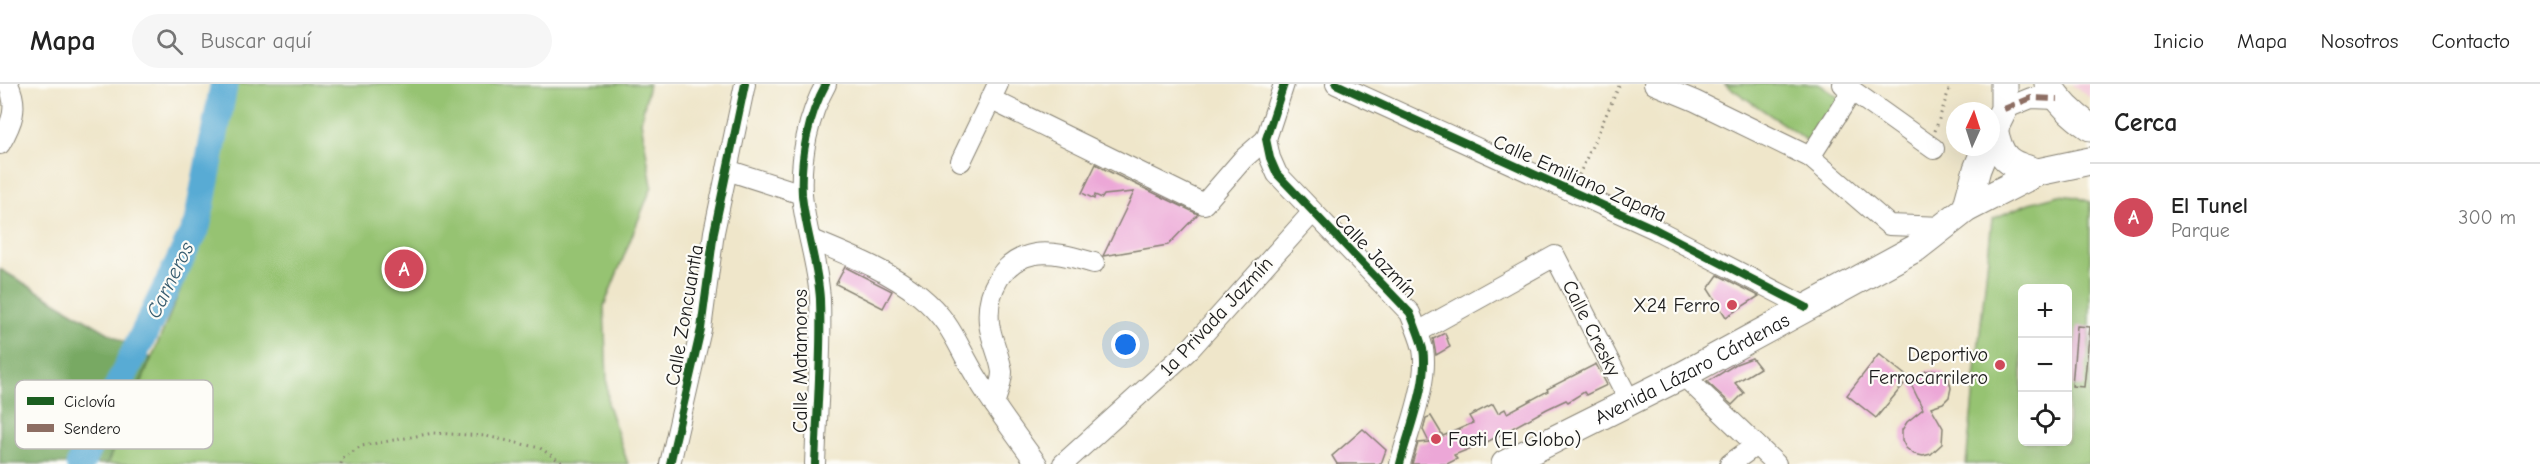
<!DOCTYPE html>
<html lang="es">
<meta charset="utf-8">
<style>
:root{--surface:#fff;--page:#f6f6f6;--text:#222;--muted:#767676;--line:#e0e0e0;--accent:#d1495b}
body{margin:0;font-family:"Comic Neue",sans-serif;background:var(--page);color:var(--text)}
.controls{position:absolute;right:18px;bottom:18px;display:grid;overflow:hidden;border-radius:9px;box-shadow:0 6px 24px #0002}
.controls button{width:54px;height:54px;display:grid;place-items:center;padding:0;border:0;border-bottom:2px solid var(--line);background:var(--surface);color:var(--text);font:30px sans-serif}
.compass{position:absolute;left:1946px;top:18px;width:54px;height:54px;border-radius:50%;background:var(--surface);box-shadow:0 6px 24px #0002;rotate:3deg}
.you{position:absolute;left:1126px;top:261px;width:21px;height:21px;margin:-15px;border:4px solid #fff;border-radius:50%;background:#1a73e8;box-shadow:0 0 0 9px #1a73e833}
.badge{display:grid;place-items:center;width:39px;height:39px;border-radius:50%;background:var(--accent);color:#fff;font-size:20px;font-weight:700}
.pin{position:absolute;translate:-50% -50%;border:3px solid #fff;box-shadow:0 2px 6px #0006}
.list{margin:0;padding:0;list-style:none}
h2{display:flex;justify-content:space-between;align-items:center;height:78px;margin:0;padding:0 24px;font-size:26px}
h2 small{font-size:20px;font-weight:400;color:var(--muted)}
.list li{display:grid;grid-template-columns:39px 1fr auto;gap:18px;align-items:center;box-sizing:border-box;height:108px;padding:0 24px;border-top:2px solid var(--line)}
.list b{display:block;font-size:22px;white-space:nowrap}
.list p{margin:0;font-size:20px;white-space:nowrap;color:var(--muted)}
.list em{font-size:20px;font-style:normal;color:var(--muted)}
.icon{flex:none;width:33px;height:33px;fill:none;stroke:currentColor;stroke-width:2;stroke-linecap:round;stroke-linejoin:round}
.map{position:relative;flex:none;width:2090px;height:380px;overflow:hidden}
header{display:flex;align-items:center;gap:36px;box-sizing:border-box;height:84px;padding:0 30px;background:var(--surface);border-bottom:2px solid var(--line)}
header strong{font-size:28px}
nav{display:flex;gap:33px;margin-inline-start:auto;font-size:21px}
.search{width:420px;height:54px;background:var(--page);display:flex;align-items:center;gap:15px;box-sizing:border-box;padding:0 21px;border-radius:33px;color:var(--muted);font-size:22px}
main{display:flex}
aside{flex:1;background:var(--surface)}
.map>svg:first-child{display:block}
.built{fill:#f4cfdd}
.green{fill:#96c372;stroke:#597047;stroke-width:1.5;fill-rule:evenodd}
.forest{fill:#78a964;stroke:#4a6240;stroke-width:1.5}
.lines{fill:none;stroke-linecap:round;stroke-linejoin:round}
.river{stroke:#59abd4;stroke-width:28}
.building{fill:#eca7d7}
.street-casing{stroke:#868173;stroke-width:22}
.secondary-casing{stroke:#868173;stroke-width:29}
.path{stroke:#868173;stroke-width:3;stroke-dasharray:1.5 4.5;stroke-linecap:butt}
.street{stroke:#fff;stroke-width:20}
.secondary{stroke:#fff;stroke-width:27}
.quiet{stroke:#8d6e63;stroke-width:6;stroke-dasharray:12 6;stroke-linecap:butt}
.cycleway-casing{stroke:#fdfcf7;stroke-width:11}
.cycleway{stroke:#1b5e20;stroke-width:8}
.poi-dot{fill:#d1495b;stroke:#fdfcf7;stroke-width:2}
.labels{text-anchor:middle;stroke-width:4.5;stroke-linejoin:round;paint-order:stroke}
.street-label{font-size:20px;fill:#1c1c1c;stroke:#fdfcf7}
.poi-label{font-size:20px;fill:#1c1c1c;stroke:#fdfcf7;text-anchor:end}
.water-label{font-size:21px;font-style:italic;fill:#375c6f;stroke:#fdfcf7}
.key{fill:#fdfcf7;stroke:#bab9b5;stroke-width:1.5}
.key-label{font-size:16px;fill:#1c1c1c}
</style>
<header>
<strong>Mapa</strong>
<div class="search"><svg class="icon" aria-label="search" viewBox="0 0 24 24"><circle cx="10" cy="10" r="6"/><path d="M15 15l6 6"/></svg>Buscar aquí</div>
<nav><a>Inicio</a><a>Mapa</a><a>Nosotros</a><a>Contacto</a></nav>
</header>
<main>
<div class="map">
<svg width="2090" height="380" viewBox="0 0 2090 380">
<rect width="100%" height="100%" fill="#fdfcf7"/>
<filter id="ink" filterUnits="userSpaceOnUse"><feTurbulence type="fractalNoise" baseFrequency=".0167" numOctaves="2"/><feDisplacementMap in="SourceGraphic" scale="12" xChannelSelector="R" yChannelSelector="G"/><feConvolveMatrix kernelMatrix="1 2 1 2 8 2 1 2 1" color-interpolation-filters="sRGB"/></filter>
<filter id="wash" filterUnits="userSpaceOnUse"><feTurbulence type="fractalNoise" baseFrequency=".008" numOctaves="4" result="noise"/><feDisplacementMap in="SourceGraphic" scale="24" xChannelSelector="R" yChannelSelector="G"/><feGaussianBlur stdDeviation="1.35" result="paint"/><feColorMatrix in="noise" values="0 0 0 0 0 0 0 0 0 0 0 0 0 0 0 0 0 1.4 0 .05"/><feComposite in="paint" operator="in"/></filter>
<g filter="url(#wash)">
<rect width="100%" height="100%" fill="#efe6ca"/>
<path class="built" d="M2071,0H2090V14Z"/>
<g class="green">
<path d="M226,0H649L641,37L652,102L604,222L608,321L628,380H107L205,147Z"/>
<path d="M1725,0H1819L1842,16L1812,60Z"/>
<path d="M2059,111L2077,113L2090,118V380H1966L1992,135L2029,119ZM2022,204H2068V358H2022Z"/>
</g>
<path class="forest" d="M0,185L151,274L107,380H0Z"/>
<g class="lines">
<path class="river" d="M80,380L197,141L224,0"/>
</g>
<g id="blocks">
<g class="building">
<path d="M1096,80L1106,86L1198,130L1168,161L1103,172L1134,108L1104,111L1102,114L1095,111L1094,115L1082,109Z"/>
<path d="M845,183L892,207L883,224L836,200Z"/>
<path d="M1718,191L1759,212L1726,233L1708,205Z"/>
<path d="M2077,242L2090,243L2084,303L2072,302Z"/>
<path d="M1445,249L1450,263L1436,271L1433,255Z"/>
<path d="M1879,270L1909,294L1876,334L1847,311Z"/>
<path d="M1752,274L1760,284L1735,299L1744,309L1732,321L1707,298L1736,280Z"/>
<path d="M1596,280L1607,301L1586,311L1584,308L1568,318L1566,316L1547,325L1489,357L1454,371L1457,375L1447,380H1412L1418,359L1429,358L1423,346L1426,334L1431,332L1443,352L1473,339L1469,332L1493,320L1498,329L1505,325L1507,329L1548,307L1547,305Z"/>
<path d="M1935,286L1943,289L1949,295L1951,304L1949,313L1943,319L1931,323L1943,344L1942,360L1931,370L1923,372L1914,370L1906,364L1902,356V346L1907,338L1923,325L1910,298L1926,287Z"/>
<path d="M1363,345L1386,366L1381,380H1337L1332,372Z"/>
</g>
</g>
</g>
<g filter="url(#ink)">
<use href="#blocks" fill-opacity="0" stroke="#868173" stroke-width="1.5"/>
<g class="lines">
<defs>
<g id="street">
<path d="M1284,0L1266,55L1270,74L1277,90L1410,229C1415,241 1420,253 1423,265C1429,298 1408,347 1400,380"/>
<path d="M1336,0L1655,145L1806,223"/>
<path d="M1654,0L1695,17L1810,73L1889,141L1944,143"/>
<path d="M1843,0L1934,65"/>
<path d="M990,15L1204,120L1243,75L1266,55"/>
<path d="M2004,25L2031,14L2057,15"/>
<path d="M0,60C12,39 19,23 8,0"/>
<path d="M1810,73L1852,7"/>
<path d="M961,77L998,0"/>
<path d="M727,86L802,110"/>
<path d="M810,155C848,171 888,186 920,212C954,240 957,263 979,297C997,326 1017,353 1037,380"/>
<path d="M1418,248L1555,172L1629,316"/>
<path d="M1683,291L1776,380"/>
<path d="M994,320C997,311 1002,298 1002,288C1000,272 991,256 989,239C986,207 1002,176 1035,170C1055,167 1076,174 1094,179"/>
<path d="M670,380L701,245L714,148L745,0"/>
<path d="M815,380C817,325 822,270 820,215C818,180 805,145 802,111C800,73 808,32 826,0"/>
<path d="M1063,380L1190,265L1312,129"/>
<path d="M1730,380L1756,361"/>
</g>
<g id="secondary">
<path d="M2048,0C2059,18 2072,31 2090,43"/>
<path d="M1994,44C2000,76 2008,80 2038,88"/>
<path d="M1991,51L2004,25V0"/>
<path d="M1966,125L1977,85L1986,63"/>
<path id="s1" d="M1505,380L1683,291L1916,164L1966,125L2038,88L2090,77"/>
</g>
</defs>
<use href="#street" class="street-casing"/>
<use href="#secondary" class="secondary-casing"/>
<g class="path">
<path d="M1935,47L1951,0"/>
<path d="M1579,91L1620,0"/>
<path d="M341,380L342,375L361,362L433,349L486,352L540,364L564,380"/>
</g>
<use href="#street" class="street"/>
<use href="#secondary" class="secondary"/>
<path class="quiet" d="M2004,25L2031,14L2057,15"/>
<defs>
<g id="cycleway">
<path d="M1284,0L1266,55L1270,74L1277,90L1410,229C1415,241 1420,253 1423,265C1429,298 1408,347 1400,380"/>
<path d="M1336,0L1655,145L1806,223"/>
<path d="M670,380L701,245L714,148L745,0"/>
<path d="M815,380C817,325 822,270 820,215C818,180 805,145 802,111C800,73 808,32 826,0"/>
</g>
</defs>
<use href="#cycleway" class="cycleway-casing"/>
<use href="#cycleway" class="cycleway"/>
</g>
</g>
<g class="poi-dot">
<circle cx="1732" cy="221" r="6"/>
<circle cx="2000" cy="281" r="6"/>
<circle cx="1436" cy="355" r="6"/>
</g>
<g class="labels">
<g class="street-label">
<text transform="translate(1580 94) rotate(24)" y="7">Calle Emiliano Zapata</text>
<text transform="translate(1376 171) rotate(46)" y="7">Calle Jazmín</text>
<text transform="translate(684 231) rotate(-80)" y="7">Calle Zoncuantla</text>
<text transform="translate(1216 232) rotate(-47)" y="7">1a Privada Jazmín</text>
<text transform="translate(1592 244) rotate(63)" y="7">Calle Cresky</text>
<text transform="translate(800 277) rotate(-90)" y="7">Calle Matamoros</text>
<text dy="7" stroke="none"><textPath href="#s1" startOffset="210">Avenida Lázaro Cárdenas</textPath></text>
</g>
<g class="poi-label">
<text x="1720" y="228">X24 Ferro</text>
<text x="1988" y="277">Deportivo<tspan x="1988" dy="23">Ferrocarrilero</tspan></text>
<text x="1448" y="362" text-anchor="start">Fasti (El Globo)</text>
</g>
<g class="water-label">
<text transform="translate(170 196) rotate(-64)" y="7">Carneros</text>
</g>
</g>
<rect x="15" y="296" width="198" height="69" rx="9" class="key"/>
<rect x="27" y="313" width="27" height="8" fill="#1b5e20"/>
<rect x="27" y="340" width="27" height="8" fill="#8d6e63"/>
<g class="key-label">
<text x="64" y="323">Ciclovía</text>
<text x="64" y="350">Sendero</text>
</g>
</svg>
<div class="controls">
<button>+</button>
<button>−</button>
<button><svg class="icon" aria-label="locate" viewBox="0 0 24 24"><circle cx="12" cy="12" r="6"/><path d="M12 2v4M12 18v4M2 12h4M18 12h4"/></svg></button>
</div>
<svg class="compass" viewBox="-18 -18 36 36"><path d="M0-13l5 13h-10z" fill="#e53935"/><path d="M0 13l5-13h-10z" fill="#767676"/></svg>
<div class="you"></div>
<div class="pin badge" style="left:404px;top:185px">A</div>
</div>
<aside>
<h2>Cerca<small></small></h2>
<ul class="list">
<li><span class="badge">A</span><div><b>El Tunel</b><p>Parque</p></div><em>300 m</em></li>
</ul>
</aside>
</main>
